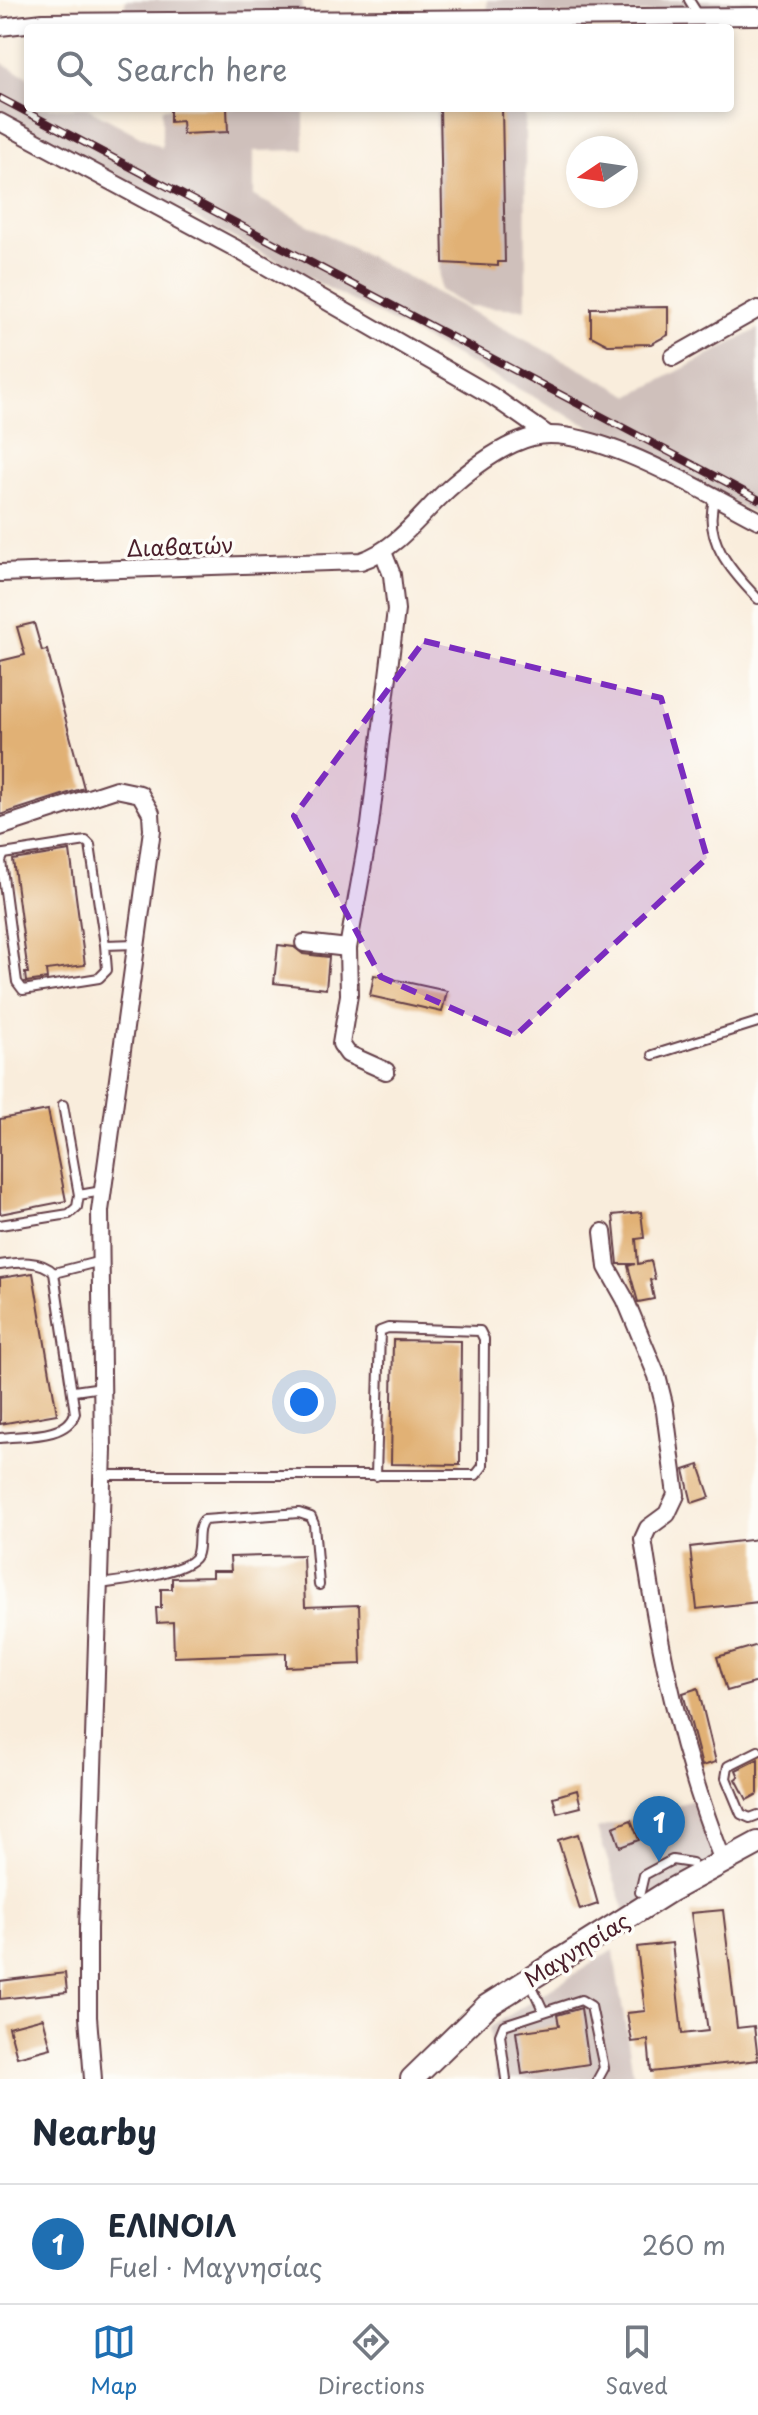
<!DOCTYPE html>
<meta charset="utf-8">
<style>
:root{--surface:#fff;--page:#f2f2f3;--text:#1f2937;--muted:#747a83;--line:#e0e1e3;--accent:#1f6fb2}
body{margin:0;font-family:"Playpen Sans",sans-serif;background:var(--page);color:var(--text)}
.compass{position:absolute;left:566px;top:136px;width:72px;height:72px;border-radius:50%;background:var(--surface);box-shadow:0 4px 12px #0003;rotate:257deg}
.you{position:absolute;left:304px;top:1402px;width:28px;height:28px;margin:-20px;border:6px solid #fff;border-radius:50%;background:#1a73e8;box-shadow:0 0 0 12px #1a73e833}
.badge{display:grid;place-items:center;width:52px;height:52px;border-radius:50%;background:var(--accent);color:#fff;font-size:26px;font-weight:700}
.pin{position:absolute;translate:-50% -66px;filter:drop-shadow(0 2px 4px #0008)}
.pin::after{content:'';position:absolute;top:42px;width:28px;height:24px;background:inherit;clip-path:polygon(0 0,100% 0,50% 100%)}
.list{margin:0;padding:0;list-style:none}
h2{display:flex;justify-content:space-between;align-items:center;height:104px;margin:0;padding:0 32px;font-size:34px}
h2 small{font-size:26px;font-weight:400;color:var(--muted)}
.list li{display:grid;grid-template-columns:52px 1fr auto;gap:24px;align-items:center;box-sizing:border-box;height:120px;padding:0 32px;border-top:2px solid var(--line)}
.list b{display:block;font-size:30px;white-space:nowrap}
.list p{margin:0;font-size:26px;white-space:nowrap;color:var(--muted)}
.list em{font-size:26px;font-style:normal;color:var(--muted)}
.icon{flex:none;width:44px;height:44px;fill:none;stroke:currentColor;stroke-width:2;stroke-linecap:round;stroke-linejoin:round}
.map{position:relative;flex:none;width:758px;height:2079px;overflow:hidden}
.search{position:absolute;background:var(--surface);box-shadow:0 4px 12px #0003;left:24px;right:24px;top:24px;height:88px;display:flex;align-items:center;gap:20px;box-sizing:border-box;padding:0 28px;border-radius:8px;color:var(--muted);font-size:30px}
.sheet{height:224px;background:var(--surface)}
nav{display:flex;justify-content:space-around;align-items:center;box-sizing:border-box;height:112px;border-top:2px solid var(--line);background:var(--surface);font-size:22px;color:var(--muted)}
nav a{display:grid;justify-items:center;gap:4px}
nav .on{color:var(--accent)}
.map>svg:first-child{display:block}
.industrial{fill:#cfc0bb}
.building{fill:#e1b174}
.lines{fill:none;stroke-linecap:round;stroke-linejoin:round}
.service-casing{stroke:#643e46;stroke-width:12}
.minor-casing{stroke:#643e46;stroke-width:20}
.tertiary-casing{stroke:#643e46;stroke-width:26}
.service{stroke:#fff;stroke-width:8}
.minor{stroke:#fff;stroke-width:16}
.tertiary{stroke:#fff;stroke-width:22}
.rail-casing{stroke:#4a1f2b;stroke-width:8}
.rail{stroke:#fdfcf7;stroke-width:5;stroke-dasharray:15;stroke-linecap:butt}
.marked{fill:#7b2cbf;fill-opacity:0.2;stroke:#7b2cbf;stroke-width:6;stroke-dasharray:16 10;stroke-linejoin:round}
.labels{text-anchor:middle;stroke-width:7;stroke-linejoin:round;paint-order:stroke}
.street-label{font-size:22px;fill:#4a1f2b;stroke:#fdfcf7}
</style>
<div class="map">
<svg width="758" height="2079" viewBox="0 0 758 2079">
<rect width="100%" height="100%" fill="#fdfcf7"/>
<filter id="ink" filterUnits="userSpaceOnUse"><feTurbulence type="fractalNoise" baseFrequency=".0125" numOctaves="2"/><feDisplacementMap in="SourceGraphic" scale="16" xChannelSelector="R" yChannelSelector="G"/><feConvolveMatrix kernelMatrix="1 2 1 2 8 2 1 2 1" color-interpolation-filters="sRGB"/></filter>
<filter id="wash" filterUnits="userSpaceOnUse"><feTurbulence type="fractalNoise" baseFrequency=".006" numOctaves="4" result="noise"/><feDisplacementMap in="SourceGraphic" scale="32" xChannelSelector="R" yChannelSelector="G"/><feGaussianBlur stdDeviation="1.8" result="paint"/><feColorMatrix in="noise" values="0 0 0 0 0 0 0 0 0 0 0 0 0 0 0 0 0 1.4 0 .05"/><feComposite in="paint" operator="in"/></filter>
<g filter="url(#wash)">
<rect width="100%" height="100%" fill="#f9eddc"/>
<g class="industrial">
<rect x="125" y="0" width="177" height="17"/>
<path d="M487,0H758V11L487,15Z"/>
<path d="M0,62L28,77V108H87L162,148V108H304V150L254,151V196L631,396L758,329V516L0,114Z"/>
<path d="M436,108H525L526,309L467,306L440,290Z"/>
<path d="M693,1800L717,1862L626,1914L597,1829Z"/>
<path d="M613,1950L634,2079H496L489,2028Z"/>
</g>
<g id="blocks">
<g class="building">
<path d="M170,108H227L228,132L183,134L182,121L170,122Z"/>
<path d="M440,108H502L505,262H498V266L443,263Z"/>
<path d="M668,307V335L651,344L608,345L591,336V308Z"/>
<path d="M34,623L42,651L47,650L84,788L0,815V661L25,655L17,627Z"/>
<path d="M70,851L85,965L46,970L47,979L26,982L25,973H28L13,860Z"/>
<path d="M278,945L294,947L303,954L329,957L326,989L274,983Z"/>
<path d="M374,975L447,991L442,1012L370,996Z"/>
<path d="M48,1110L66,1201L0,1214V1119Z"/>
<path d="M641,1212L644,1238L636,1239L638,1264L651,1261L655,1279L650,1280L654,1299L638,1302L628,1266L635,1264H618L613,1215Z"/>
<path d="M33,1273L57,1414L0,1424V1278Z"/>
<path d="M393,1340L461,1341L460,1465L391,1464Z"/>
<path d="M699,1465L710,1497L692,1503L684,1470Z"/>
<path d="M758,1539V1602L697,1609L690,1547Z"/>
<path d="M303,1555L305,1607L359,1605L361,1664L286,1667V1653L174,1657L173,1622L157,1623L156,1608H161V1589H172V1578L212,1577V1571H231L230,1557Z"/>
<path d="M758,1645V1682L727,1691L717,1657Z"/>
<path d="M698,1688L716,1762L702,1766L683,1693Z"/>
<path d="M758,1759V1794L747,1800L736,1779L739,1777L736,1770Z"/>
<path d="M577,1790L581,1807L557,1813L553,1797Z"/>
<path d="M631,1820L639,1840L620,1847L613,1827Z"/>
<path d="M578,1834L598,1904L580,1910L558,1840Z"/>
<path d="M723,1910L737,2028L754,2026L758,2060L651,2072L648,2040L632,2042L627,2013L645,2011L637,1947L672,1943L682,2034L708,2031L691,1913Z"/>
<path d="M65,1973L67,1992L0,1999V1981Z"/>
<path d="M581,2008L589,2064L522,2074L516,2032L559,2026L557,2015Z"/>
<path d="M43,2018L51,2048L17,2057L9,2027Z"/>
</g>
</g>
</g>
<g filter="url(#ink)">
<use href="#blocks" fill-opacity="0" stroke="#643e46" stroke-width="2"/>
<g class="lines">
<defs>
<g id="service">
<path d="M689,0L699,16"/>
<path d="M715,498C701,538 732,572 758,599"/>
<path d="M105,945L90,845L86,841L4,854L1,861L17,982L23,990L99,978L107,970L105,945L136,944"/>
<path d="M653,1055L758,1022"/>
<path d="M63,1105L79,1195"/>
<path d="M0,1225L69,1214L77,1207L79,1195L102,1191"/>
<path d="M0,1265C18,1262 41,1259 54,1273L75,1413C67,1439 23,1435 0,1438"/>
<path d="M54,1273L101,1261"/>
<path d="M74,1391L102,1387"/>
<path d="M103,1475H476L483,1466L484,1339L480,1331L388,1328L380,1331L376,1476"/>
<path d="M100,1584C119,1582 188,1572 196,1556C201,1544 195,1530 204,1520L299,1513L311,1517L314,1524L319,1585"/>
<path d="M758,1751L728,1766L726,1778L741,1814L750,1818L758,1815"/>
<path d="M640,1892L644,1875L672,1860L692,1863"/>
<path d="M529,1980L543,2010"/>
<path d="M506,2079L500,2035L504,2025L581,2000L591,2006L604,2068L598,2079"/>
</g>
<g id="minor">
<path d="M0,27L43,22L758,16"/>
<path d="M0,122L233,247L492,396L548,435"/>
<path d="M673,357L758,309"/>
<path d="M383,552L392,575L396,610L370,825L348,948L349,995L341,1044L348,1054L386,1071"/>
<path d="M0,573L361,561C400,548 423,510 454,484C475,466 505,444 532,437C590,422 706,493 758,520"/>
<path d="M0,827L116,789L140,794L151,813L152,830L100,1211L103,1450L88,1929V2017L93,2079"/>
<path d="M304,943L348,948"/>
<path d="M603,1232L607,1267L625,1299L657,1376L664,1404L676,1495L667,1514L648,1528L643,1539C660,1654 681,1753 723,1861"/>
</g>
<path id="tertiary" d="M412,2079L487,2006L671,1890L758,1843"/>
</defs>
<use href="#service" class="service-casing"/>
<use href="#minor" class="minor-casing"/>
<use href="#tertiary" class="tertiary-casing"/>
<use href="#service" class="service"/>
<use href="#minor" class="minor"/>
<use href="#tertiary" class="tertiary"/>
<defs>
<path id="rail" d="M0,98L758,499"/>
</defs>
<use href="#rail" class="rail-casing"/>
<use href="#rail" class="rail"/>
</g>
</g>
<path class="marked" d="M424,641L661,698L707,858L515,1036L381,977L294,816Z"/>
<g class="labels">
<g class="street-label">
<text transform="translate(180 547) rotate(-2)" y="8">Διαβατών</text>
<text transform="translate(577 1950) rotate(-32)" y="8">Μαγνησίας</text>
</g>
</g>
</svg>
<svg class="compass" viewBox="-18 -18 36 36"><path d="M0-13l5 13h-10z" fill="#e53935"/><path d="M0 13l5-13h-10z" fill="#747a83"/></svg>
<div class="you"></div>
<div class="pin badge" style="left:659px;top:1862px">1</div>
<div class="search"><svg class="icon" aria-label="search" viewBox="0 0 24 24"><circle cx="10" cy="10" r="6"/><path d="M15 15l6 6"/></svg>Search here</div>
</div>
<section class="sheet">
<h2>Nearby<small></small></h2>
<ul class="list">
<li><span class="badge">1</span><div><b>ΕΛΙΝΟΙΛ</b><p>Fuel · Μαγνησίας</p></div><em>260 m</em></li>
</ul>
</section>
<nav>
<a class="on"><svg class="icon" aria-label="map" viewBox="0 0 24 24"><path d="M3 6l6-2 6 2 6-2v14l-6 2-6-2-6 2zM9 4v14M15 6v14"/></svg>Map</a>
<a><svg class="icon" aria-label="directions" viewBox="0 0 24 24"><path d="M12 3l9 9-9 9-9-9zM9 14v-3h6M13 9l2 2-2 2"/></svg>Directions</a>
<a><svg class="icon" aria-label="saved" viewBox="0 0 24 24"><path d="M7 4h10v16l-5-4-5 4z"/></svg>Saved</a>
</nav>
